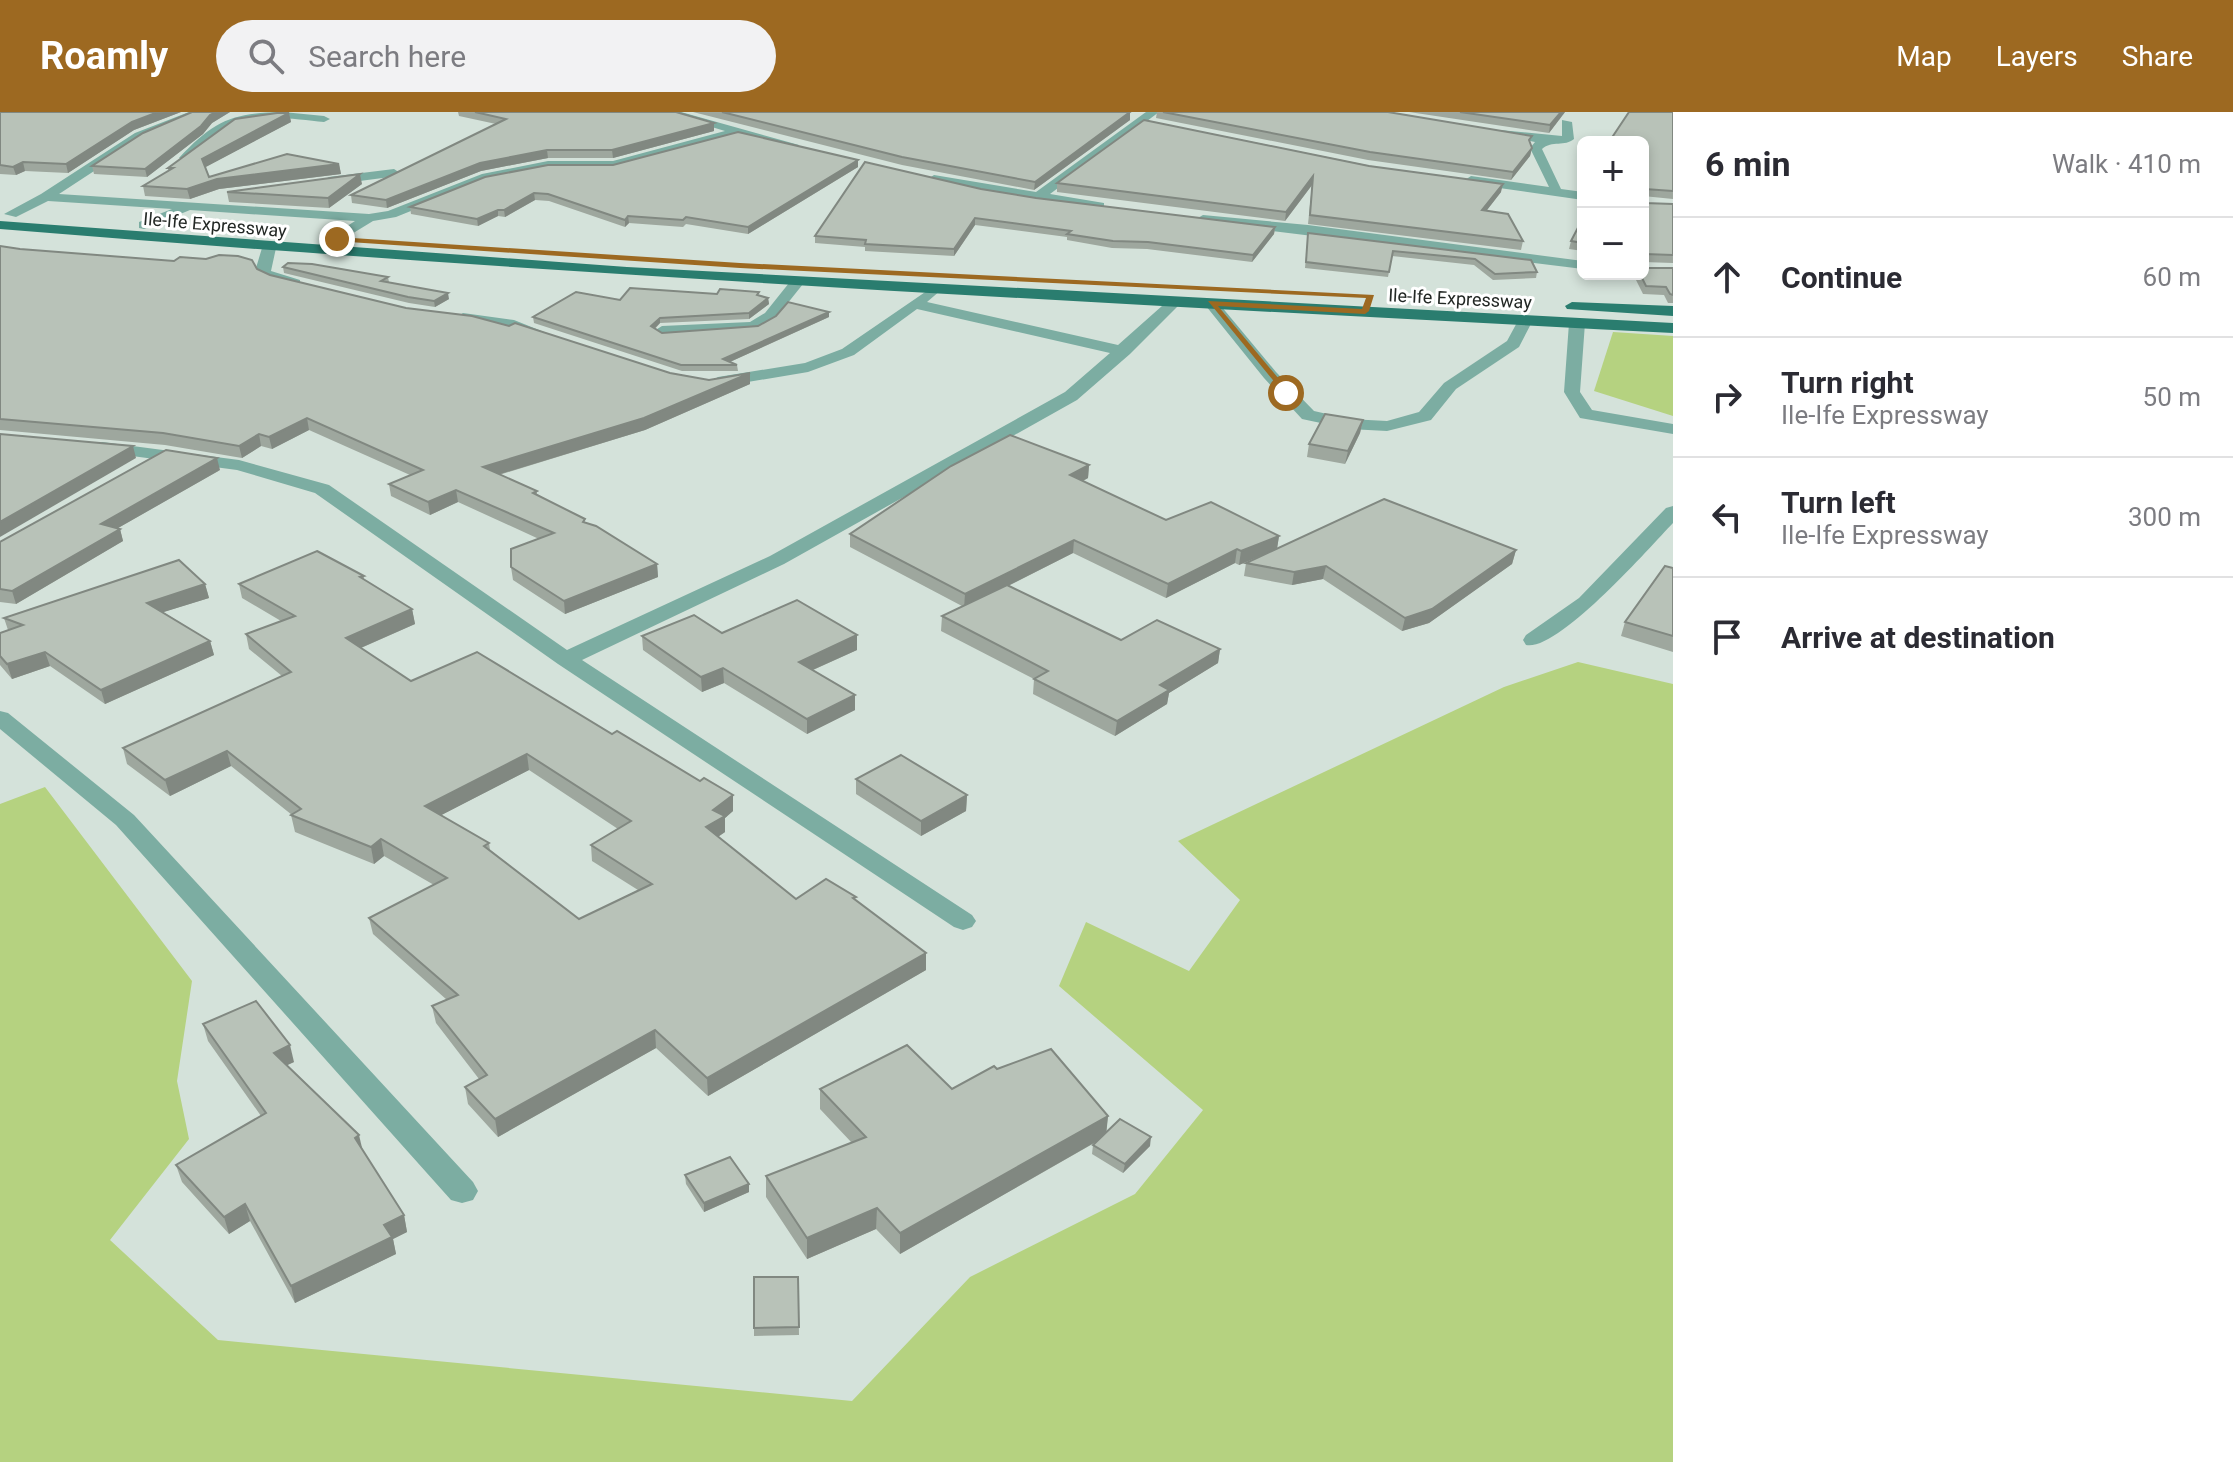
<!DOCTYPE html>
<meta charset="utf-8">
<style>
:root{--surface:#fff;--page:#f2f2f3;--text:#2b2b33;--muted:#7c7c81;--line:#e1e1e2;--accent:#9d6921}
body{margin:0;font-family:Roboto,sans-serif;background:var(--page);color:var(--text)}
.controls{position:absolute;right:24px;top:24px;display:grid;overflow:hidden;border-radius:12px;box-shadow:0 4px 12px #0003}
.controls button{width:72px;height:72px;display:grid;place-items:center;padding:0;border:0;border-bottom:2px solid var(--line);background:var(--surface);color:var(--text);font:40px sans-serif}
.stop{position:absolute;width:24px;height:24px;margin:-18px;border:6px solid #9d6921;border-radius:50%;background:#fff}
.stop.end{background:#9d6921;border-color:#fff;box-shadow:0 2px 8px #0008}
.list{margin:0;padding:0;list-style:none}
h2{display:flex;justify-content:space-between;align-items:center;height:104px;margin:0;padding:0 32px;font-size:34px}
h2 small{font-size:26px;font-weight:400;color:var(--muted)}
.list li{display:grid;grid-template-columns:52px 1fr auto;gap:24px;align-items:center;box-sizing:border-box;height:120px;padding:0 32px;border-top:2px solid var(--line)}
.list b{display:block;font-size:30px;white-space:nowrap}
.list p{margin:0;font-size:26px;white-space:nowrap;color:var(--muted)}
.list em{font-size:26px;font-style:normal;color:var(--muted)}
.icon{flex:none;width:44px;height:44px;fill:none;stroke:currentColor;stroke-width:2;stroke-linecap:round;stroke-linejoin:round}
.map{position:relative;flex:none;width:1673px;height:1350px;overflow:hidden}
header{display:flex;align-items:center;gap:48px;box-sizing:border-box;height:112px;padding:0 40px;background:var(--accent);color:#fff}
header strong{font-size:38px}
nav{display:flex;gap:44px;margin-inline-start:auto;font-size:28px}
.search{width:560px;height:72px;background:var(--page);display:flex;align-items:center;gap:20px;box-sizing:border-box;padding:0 28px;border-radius:44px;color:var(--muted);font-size:30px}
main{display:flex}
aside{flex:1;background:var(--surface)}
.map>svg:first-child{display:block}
.green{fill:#b5d280}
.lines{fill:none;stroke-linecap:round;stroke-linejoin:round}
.minor{fill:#7cada2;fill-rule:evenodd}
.major{fill:#2a7d6f;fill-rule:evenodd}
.wall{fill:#9ea79e;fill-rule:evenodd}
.shaded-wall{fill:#818881}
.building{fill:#b8c2b8;stroke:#818881;stroke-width:2;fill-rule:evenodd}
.route{fill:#9d6921}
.labels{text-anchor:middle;stroke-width:6;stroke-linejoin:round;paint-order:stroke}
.far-street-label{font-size:18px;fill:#232825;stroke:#fff}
</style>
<header>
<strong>Roamly</strong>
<div class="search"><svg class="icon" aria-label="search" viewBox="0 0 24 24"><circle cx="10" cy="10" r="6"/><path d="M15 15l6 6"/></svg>Search here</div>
<nav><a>Map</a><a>Layers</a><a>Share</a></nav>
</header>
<main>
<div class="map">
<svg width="1673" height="1350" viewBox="0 0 1673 1350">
<rect width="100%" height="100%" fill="#d4e2da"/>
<g class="green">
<path d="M1613,220L1673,224V304L1594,279Z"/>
<path d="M1578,550L1673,572V1350H0V692L45,675L192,869L177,969L189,1027L110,1128L218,1228L852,1289L970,1165L1135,1082L1203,998L1059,874L1086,810L1189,859L1240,788L1178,729L1504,575Z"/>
</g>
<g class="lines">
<g class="minor">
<path d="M189,0H205L143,27L59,82L369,102L388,99L482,62L548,49H613L725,19L662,0H681L799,33L793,37L738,22L613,57H548L485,69L396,105L373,109L337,131L330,127L332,124L355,109L190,98L144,117L139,116V110L172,97L48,89L16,105L4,102L41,82L135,21Z"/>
<path d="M283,0L324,4L330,7L324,10C294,7 250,0 222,17C210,25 201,39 189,49L179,46C214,9 231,1 283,0Z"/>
<path d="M1146,0H1159L1050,82L1104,91V97L1036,90L928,67L934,63L1036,80Z"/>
<path d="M1562,8L1572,10L1574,27C1565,35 1552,28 1542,37L1561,77L1583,80V88L1471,72L1465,68L1471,64L1549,75L1530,36L1535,30L1494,22L1500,18L1562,24Z"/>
<path d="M394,57L400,61L398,64L329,73L323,69L329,65Z"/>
<path d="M1203,103L1308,113L1583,149V157L1198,110L1196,107Z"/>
<path d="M269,132L276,136L271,159L300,168V174L260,165L256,156L262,136Z"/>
<path d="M798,165L803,166V172L775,207L758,217L662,224L654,219L662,214L750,210L765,201L793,166Z"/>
<path d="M934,174L941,178L927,190L1118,233L1171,186L1176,185L1183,189L1130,242L1077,288L784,452L582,548L972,803L976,809L972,815L963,818L954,815L558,552L315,381L237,358L102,340L93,335L102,330L239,348L329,373L567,538L770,444L1065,280L1110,241L917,197L854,243L808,260L718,275L710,270L718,265L805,251L842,237Z"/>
<path d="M1211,187L1216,188L1276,260L1314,299L1349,307L1387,309L1419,300L1444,271L1507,229L1520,205L1525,203L1533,208L1519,235L1456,277L1431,308L1387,319L1349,317L1302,307L1264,266L1206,194L1204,191Z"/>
<path d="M463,201L514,208L549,222L541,227L512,217L458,209L455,206Z"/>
<path d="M1577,206L1585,211L1580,280L1592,298L1673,312V322L1580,306L1564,280L1569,211Z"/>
<path d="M1673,394V411C1649,436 1558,540 1526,533L1523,528L1526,523L1579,486L1666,396Z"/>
<path d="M0,599L8,601L134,703L473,1070L478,1079L473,1088L462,1091L451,1088L116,713L0,617Z"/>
</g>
<g class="major">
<path d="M0,109L627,155L1673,211V221C1115,192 557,163 0,117Z"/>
<path d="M1572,190L1673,194V204L1567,197L1565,194Z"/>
</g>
</g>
<g class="wall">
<path d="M0,0H181L134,18L68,61L25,59L16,63L0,62Z"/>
<path d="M192,0H238H230L212,11L203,22L147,65L94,62L92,54Z"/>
<path d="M458,0H676L714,19L613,46H548L481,59L387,96L352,91L351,83L496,12L459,4Z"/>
<path d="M693,0H1130V8L1034,78L902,53Z"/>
<path d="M1157,0H1388L1530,31L1532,36L1530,44L1511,68L1368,48L1156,6Z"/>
<path d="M1409,0H1565L1549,21Z"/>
<path d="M1629,0H1673V87L1643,84L1645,91L1673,92V151L1643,150L1645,156H1673V191H1668L1664,183L1643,182L1633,162H1643Z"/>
<path d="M289,1L291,10L205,55L209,65L339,52L341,62L219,77L190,87L145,84L143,74L168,59V56Z"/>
<path d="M1144,8L1501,80L1487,98L1523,129L1521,138L1308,112L1312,73L1285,109L1057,80V71Z"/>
<path d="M858,55L748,122L686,112L683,115L629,111L625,115L549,89L535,88L505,105L498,104L478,114L411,102L410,95L485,65Z"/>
<path d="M362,72L329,96L229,90L227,80Z"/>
<path d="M981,77L1036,86L1275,115L1274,122L1252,150L1147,137L1112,136L1067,128V125L975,113L954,144L865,139V135L815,131V124Z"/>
<path d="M1583,106V139L1569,137L1571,129Z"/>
<path d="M1308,121L1531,148L1537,160L1536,166L1493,168L1474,153L1392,144L1388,165L1305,156Z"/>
<path d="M0,134L20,137L257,157L270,163L670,261L709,268L750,272L645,318L499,363L537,379V382L657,452L658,465L565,502L513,468L511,455L539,427L458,390L430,403L391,384L389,372L410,363L309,318L272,337L261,334L242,346L165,333L0,318Z"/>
<path d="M283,155L388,165L389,170L449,187L435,195L409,191L284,161Z"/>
<path d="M717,182L759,184L768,186L769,192L749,207L660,211L655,217L662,221L758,214L829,205L730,250L737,253L738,259H682L534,211L533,205L620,188Z"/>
<path d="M1363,308L1360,321L1345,352L1307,345L1309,332Z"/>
<path d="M1089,353L1088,366L1083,369L1166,408L1279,424L1277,436L1516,438L1512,452L1429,511L1402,519L1323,467L1292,473L1244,464L1246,451L1267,441L1239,453L1235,451L1166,486L1073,441L1008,474L1121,528L1220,537L1218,551L1169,581L1167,592L1115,624L1033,582L1034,567L941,519L942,504L962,494L850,435V422Z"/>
<path d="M220,358L118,416L120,417L123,429L16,492L0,490V430Z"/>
<path d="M1673,456V540L1621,524L1625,510Z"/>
<path d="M364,464V468L412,497L415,512L361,536L411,569L612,622L700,669L733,683V699L725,706V720L718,725L796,787L856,788L926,841V858L708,984L656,936L498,1025L468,992L465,975L479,967L436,911L432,894L447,888L373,822L369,806L434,773L384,744L374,752L295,720L291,703H292L231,654L170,684L127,652L123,636L282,564L249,537L246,522L281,509L242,486L239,472ZM529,658L618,717L591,733L592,749L638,778L579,807L490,738L489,731L441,703Z"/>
<path d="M205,472L209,486L163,500L210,529L214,543L105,592L50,554L12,567L0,553V521L8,518L4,506Z"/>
<path d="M722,521L857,523V538L813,558L855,598L807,622L724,571L702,580L643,538L642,524Z"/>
<path d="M856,667L967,683L966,699L921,724L856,682Z"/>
<path d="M203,912L294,950L287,953L362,1037L404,1103L407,1120L393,1127L396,1142L295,1191L250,1109L229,1122L182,1070L176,1053L261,1004L208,929Z"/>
<path d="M997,957L1108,1004L1106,1020L1150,1034L1123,1061L1092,1042L1093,1033L1096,1030L900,1142L876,1117L807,1147L766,1085V1064L852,1031L820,997V977H952Z"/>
<path d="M685,1063L749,1072V1080L704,1100L686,1072Z"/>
<path d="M798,1165L799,1223L754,1224V1216Z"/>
</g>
<g class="shaded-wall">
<path d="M158,0H181L134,18L68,61L66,52L132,10Z"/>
<path d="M216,0H238H230L212,11L203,22L147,65L145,57L210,3Z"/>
<path d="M1130,0V8L1034,78L1035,70Z"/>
<path d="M1561,0H1565L1549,21L1550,13Z"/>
<path d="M289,1L291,10L204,56L202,47Z"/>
<path d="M714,11V19L613,46L612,38Z"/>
<path d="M1532,36L1530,44L1511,68L1513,60Z"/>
<path d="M547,38L548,46L481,59L387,96L386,88L480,51Z"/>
<path d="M858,48V55L748,122V115Z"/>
<path d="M23,50L25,59L16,63L13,55Z"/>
<path d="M339,52L341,62L219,77L190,87L187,77L217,67Z"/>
<path d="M360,62L362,72L329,96L328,86Z"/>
<path d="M1313,64L1312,73L1285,109L1286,100Z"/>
<path d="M1503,72L1501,80L1480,107L1482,98Z"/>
<path d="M534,81L535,88L505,105L504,98Z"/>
<path d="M498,98V104L478,114L477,107Z"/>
<path d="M628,104L629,111L625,115V108Z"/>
<path d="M975,106V113L954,144V137Z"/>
<path d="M1275,115L1274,122L1252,150L1253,143Z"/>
<path d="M448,181L449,187L435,195L434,189Z"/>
<path d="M768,186L769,192L749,207V201Z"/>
<path d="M829,200V205L723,253V247Z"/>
<path d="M660,206V211L651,220V214Z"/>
<path d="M750,261V272L645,318L484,367L483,355Z"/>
<path d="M307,306L309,318L272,337L269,325Z"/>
<path d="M1363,308L1360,321L1345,352L1348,339Z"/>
<path d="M259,322L261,334L242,346L239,334Z"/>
<path d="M133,334L136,346L0,425V410Z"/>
<path d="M217,346L220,358L104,424L101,412Z"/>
<path d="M1089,353L1088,366L1069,376L1070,363Z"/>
<path d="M456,378L458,390L430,403L428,390Z"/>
<path d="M120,417L123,429L16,492L12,479Z"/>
<path d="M1279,424L1277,437L1239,453L1241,439Z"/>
<path d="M1074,428L1073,441L964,496L965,482Z"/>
<path d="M1237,437L1235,451L1166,486L1168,472Z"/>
<path d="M1516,438L1512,452L1429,511L1402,519L1405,506Z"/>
<path d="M657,452L658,465L565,502L564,489Z"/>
<path d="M1326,454L1323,467L1292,473L1294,460Z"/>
<path d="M205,472L209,486L151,504L147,491Z"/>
<path d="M412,497L415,512L349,541L346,526Z"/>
<path d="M857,523V538L799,564V550Z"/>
<path d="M210,529L214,543L105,592L101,578Z"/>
<path d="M1220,537L1218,551L1169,581L1167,592L1115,624L1117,609L1160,573Z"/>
<path d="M45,540L50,554L12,567L7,552Z"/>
<path d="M723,556L724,571L702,580L701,565Z"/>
<path d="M855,583V598L807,622V607Z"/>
<path d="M227,639L231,654L170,684L165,668Z"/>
<path d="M527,642L529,658L428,710L425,694Z"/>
<path d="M733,683V699L725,706V720L707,732L706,715L713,698Z"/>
<path d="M967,683L966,699L921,724V709Z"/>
<path d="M381,727L384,744L374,752L371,735Z"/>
<path d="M926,841V858L708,984L707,966Z"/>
<path d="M655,918L656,936L498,1025L495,1007Z"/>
<path d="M290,933L294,950L279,957L274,941Z"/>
<path d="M1108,1004L1106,1024L900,1142V1121Z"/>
<path d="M359,1023L363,1040L355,1026Z"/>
<path d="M1151,1025L1150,1034L1123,1061L1125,1052Z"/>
<path d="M749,1072V1080L704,1100V1091Z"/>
<path d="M245,1092L250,1109L229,1122L224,1105Z"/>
<path d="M877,1096L876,1117L807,1147V1126Z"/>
<path d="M404,1103L407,1120L393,1127L396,1142L295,1191L291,1174L384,1113Z"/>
</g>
<g class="building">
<path d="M0,0H158L132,10L66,52L23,50L13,55L0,53Z"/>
<path d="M192,0H216L210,3L201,14L145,57L92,54L143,21Z"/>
<path d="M475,0H676L714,11L612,38H547L480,51L386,88L351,83L506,7Z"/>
<path d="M722,0H1130L1035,70L902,45Z"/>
<path d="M1163,0H1388L1532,24L1529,28L1532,36L1513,60L1370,40Z"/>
<path d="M1460,0H1561L1550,13Z"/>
<path d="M1629,0H1673V79L1645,77L1643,79V30H1609Z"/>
<path d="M277,1H289L202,47L209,65L287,42L339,52L217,67L187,77L143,74L173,56H168L235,7Z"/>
<path d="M1144,8L1369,54L1503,72L1482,98L1508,102L1523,129L1310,103L1313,64L1286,100L1057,71Z"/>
<path d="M738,20L858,48L748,115L686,105L683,108L628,104L625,108L548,82L534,81L504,98H498L477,107L410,95L485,65L548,53H613Z"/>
<path d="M865,50L981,77L1036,86L1275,115L1253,143L1148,130L1113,129L1067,122L1071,119L975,106L954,137L865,132L866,128L815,124Z"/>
<path d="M360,62L328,86L227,80Z"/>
<path d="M1643,84L1645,91L1673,92V143L1645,142L1643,144Z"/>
<path d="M1583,106V131L1571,129Z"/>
<path d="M1308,121L1531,148L1537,160L1495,162L1475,147L1393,139L1389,160L1306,150Z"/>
<path d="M0,134L20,137L174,149L180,145L206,147L219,143L238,144L252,148L257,157L270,163L406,196L472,204L509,214L515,211L670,261L709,268L750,261L644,306L483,355L537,379L533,381L585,407L583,410L596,414L657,452L564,489L511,455V437L554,421L456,378L428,390L389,372L423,358L307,306L269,325L259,322L239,334L163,321L0,307Z"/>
<path d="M1643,148L1645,156H1673V183L1670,182L1666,175L1646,174L1640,162H1643Z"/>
<path d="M288,151L312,152L388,165L381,169L448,181L434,189L408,185L283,155Z"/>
<path d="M630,176L717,182L720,177L759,180L757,183L768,186L749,201L660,206L651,214L662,221L758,214L776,204L788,190L829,200L723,247L737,253H681L533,205L576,180L620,188Z"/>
<path d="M1325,302L1363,308L1348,339L1309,332Z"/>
<path d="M0,322L133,334L0,410Z"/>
<path d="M1010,323L1089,353L1070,363L1166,408L1211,390L1279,424L1241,439L1237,437L1168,472L1074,428L965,482L850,422L951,354Z"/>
<path d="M166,338L217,346L101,412L120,417L12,479L0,477V430Z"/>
<path d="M1384,387L1516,438L1432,497L1405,506L1326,454L1294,460L1246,451Z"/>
<path d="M317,439L364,464L360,465L412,497L346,526L411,569L477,540L612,622L617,619L700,669L704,666L733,683L713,698L725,704L706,715L796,787L826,767L856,785L853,786L926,841L707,966L655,918L495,1007L465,975L487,963L432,894L458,883L369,806L447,766L381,727L371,735L291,703L301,697L227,639L165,668L123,636L291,560L246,522L295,504L239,472ZM527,642L631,709L591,733L652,772L579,807L484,734L489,731L425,694Z"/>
<path d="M179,448L205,472L147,491L210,529L101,578L45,540L7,552L0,544V521L23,513L4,506Z"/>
<path d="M1665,454L1673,456V524L1625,510Z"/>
<path d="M1007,473L1121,528L1157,508L1220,537L1160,573L1169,578L1117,609L1034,567L1048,559L942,504Z"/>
<path d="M797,488L857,523L799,550L855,583L807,607L723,556L701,565L642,524L694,503L722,521Z"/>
<path d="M901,643L967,683L921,709L856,667Z"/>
<path d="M256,889L290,933L274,941L359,1023L355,1026L404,1103L384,1113L392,1125L291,1174L245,1092L224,1105L176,1053L266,1001L203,912Z"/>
<path d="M907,933L952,977L994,954L997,957L1051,937L1108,1004L900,1121L877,1096L807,1126L766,1064L866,1025L820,977Z"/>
<path d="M1120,1007L1151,1025L1125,1052L1093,1033Z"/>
<path d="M730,1045L749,1072L704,1091L685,1063Z"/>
<path d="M754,1165H798L799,1215L754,1216Z"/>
</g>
<path class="route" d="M337,125L740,151L1374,183L1369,199L1365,202L1218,194L1289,279L1286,284L1208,189L1362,197L1366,186L740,156L334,129Z"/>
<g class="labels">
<g class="far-street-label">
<text transform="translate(215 113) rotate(5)" y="6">Ile-Ife Expressway</text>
<text transform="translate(1460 187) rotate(3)" y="6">Ile-Ife Expressway</text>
</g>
</g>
</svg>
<div class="controls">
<button>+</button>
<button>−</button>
</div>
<div class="stop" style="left:1286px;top:281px"></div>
<div class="stop end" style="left:337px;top:127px"></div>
</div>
<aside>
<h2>6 min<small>Walk · 410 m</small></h2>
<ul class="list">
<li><svg class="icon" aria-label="ahead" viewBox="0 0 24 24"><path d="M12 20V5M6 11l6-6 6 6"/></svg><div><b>Continue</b></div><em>60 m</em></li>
<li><svg class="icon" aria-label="right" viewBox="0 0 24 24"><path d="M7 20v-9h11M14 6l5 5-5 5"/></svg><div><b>Turn right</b><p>Ile-Ife Expressway</p></div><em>50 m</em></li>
<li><svg class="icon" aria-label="left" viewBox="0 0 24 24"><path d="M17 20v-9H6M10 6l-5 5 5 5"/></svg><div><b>Turn left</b><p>Ile-Ife Expressway</p></div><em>300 m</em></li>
<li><svg class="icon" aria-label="arrive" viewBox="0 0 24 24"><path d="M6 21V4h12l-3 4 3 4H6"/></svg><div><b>Arrive at destination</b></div></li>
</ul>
</aside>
</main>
